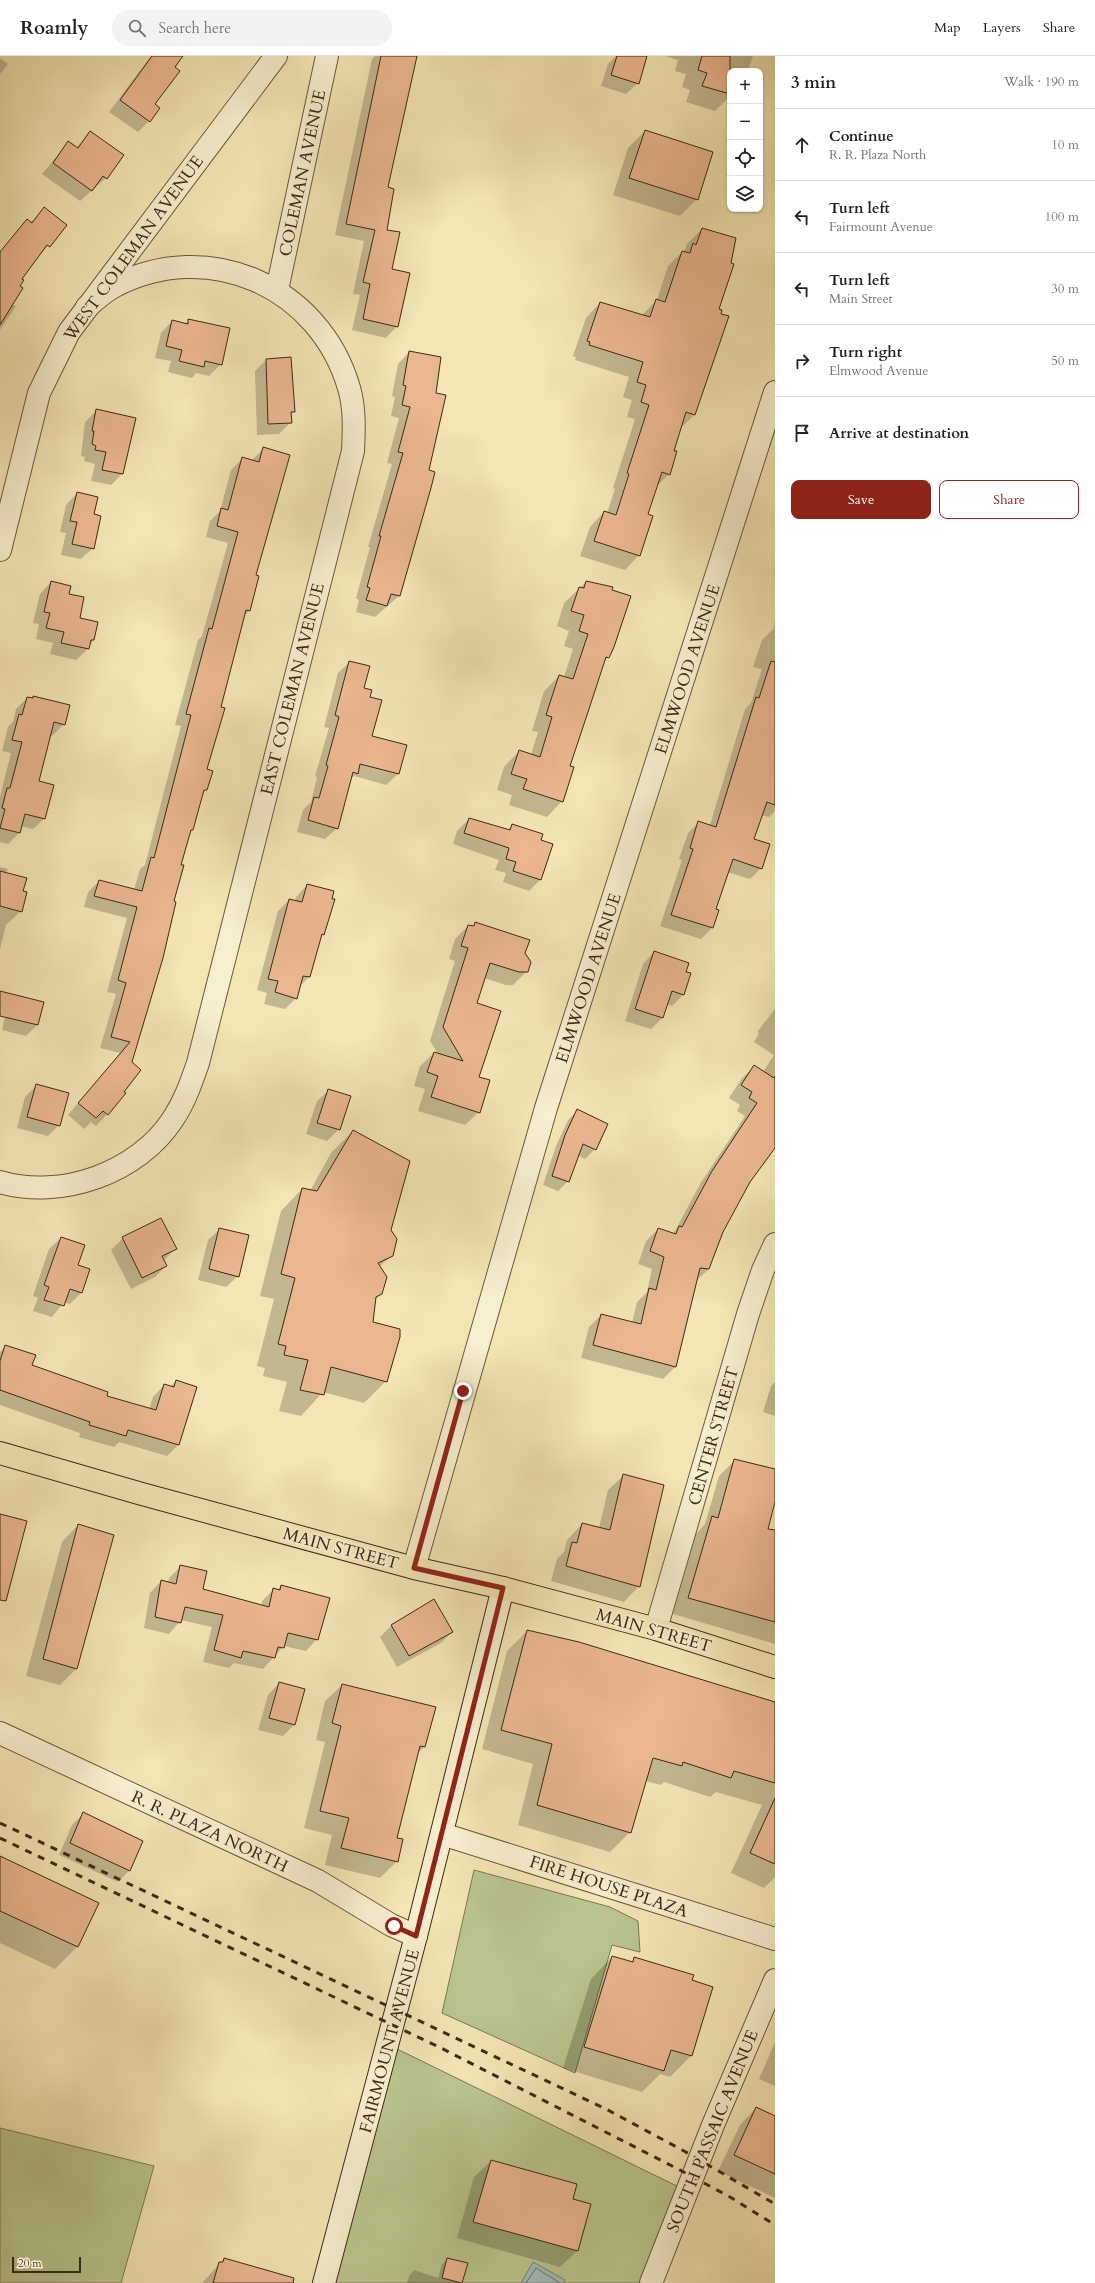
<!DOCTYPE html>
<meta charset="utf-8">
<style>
:root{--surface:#fff;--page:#f2f2f2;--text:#202124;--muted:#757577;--line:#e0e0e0;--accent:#8f2418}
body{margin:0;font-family:Cardo,serif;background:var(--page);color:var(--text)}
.controls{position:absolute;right:12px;top:12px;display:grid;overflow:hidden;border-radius:8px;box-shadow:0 1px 3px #0004}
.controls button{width:36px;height:36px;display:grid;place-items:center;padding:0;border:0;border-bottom:1px solid var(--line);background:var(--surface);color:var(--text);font:20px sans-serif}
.scale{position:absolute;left:12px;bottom:10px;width:69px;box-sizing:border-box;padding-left:4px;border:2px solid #3d2a12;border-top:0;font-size:11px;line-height:14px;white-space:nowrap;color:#3d2a12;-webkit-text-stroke:3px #f7eece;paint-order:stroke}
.stop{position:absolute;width:12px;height:12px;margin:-9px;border:3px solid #8f2418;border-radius:50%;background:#fff}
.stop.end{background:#8f2418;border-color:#fff;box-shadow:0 1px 4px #0008}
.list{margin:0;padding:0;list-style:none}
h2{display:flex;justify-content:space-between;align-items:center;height:52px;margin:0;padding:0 16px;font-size:17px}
h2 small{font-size:13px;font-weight:400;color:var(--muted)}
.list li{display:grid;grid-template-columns:26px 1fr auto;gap:12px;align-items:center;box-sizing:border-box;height:72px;padding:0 16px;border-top:1px solid var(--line)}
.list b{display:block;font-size:15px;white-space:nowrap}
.list p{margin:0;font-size:13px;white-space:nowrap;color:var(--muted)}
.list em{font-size:13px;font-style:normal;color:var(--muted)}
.actions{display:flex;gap:8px;padding:12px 16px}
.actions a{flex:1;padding:9px 0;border:1px solid var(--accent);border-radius:8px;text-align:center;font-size:14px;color:var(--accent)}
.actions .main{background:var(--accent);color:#fff}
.icon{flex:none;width:22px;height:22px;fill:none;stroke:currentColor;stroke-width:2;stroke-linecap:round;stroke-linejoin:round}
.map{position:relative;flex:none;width:775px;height:2227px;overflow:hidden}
header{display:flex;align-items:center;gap:24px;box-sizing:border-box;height:56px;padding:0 20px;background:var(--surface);border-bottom:1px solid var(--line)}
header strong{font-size:19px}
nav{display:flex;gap:22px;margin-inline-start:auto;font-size:14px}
.search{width:280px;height:36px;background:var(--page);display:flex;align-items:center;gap:10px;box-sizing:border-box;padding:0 14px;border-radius:22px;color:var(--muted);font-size:15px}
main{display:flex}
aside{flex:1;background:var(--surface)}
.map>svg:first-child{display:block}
.green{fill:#bac58d;stroke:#7c7850}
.water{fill:#a0bcb8;stroke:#788276}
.shadow{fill:#0003}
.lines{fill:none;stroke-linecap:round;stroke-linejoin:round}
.shore{stroke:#6e7365;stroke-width:1}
.building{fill:#eab690;stroke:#3d2a12}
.street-casing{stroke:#6a593a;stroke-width:24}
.secondary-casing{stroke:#3d2a12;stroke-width:24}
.primary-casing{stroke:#3d2a12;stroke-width:24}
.street{stroke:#f7eece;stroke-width:22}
.secondary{stroke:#f7eece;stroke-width:22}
.primary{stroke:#f3e5b4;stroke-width:22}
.rail{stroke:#3d2a12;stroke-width:3;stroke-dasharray:7 7;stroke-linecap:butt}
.route{stroke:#8f2418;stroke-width:5}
.labels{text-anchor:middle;stroke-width:4;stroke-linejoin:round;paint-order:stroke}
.street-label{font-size:17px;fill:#3d2a12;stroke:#f7eece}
</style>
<header>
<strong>Roamly</strong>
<div class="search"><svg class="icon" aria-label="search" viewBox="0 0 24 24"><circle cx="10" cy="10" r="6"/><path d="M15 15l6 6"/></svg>Search here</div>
<nav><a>Map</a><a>Layers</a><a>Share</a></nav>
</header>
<main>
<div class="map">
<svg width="775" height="2227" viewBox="0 0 775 2227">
<rect width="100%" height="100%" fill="#f3e5b4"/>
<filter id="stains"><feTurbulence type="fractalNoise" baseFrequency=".005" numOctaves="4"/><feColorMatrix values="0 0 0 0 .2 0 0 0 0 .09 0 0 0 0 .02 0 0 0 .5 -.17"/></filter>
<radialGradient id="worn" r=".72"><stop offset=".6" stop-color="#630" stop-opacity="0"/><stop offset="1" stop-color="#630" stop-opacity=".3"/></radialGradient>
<g class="green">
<path d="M474,1814L610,1851L638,1865L640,1896L612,1889L575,2017L442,1957Z"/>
<path d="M389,1989L691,2137L654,2227H326Z"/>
<path d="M0,2072L154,2110L121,2227H0Z"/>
</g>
<path class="water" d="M533,2206L565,2224L563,2227H521Z"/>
<g class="shadow">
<path d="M151,0H182L154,48L149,65L138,76L109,56Z"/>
<path d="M375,0H416L387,132L386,174L397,270L386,282L352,274L360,239L353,238L364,185L335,179L372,3Z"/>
<path d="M616,0H631L638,27L626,38L601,30L608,8Z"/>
<path d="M665,0H753L748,15H730V40L715,55L686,46L690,34L682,31L686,18L675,15L678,4Z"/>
<path d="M0,2L8,8L0,18Z"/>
<path d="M645,75L697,143L680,160L613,139L628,92Z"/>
<path d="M90,76L106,122L80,145L42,118L68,87L76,92Z"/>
<path d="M44,153L65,169L20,223L12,248L16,250L0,274V198L16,176L27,165L30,167Z"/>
<path d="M702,173L718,254L694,359L680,373L669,418L655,432L646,458L639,499L625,514L580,500L590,471L604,456L607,457L615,433L613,432L635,363L627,361L632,344L623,341L629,321L575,304L576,301L573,300L586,262L600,247L642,259L657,244L668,210L682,196H684L687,188Z"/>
<path d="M189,264L221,308L209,320L196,317L192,322L168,316L171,305L155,302L161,277L172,265L185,268Z"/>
<path d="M409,296L428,414L399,540L375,561L356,556L359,544L356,542L370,491H368L392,408L387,407L399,362L391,360L395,341L392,340L398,308Z"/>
<path d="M266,304L294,355L290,359L291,366L279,378L257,379L255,315Z"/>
<path d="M97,354L122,418L111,429L91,425L95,408L84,405L85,401L81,400L85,366Z"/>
<path d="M263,393L255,520L258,521L249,555L244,560L219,652L206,714V734L202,738L192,774L189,777L180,809L173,846H175L107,1058L96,1070L91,1066L84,1073L68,1059L120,997L100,992L116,938L107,936L127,862L84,851L88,836L99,825L134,834L140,813L145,809L181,670L175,669L198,584L202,580L228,487L206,481L210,465L220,455L231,414L242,403L252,404Z"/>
<path d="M77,437L93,492L81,503L61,499L66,477L60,476L66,449Z"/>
<path d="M51,526L68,539L78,563L93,584L88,593L76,604L50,598L53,587L36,583L39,568L33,567L40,538Z"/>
<path d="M586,526L608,601L603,607L569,711L562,745L547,761L509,749L512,739L497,734L504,711L519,695L531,699L538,676L532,675L544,635L559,620L564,621L573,593L564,590L569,575L557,570L564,547Z"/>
<path d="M775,565V755L769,761L761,759L753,783L761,812L750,823L727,816L715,853L718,854L712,872L701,883L660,870L682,804L679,803L688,777L699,766L710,769L745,653L751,647L762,613L753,611L762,584L773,573Z"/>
<path d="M350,606L369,641L371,681L406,690L398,718L386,729L354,720L350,724L337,772L325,783L297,776L303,754L311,746L317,721L315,720L329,672L324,671L338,617Z"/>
<path d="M34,641L64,668L52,680L50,679L38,726L45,762L33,773L21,770L20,776L8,788L0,786V741L11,697L2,695L8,671L13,666L16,653L27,642L31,643Z"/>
<path d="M469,763L507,775L512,769L540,785L541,823L529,835L503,826L506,817L495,814L499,804L453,788L457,775Z"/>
<path d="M0,811L8,813L6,818L22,836L21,855L6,869L0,893Z"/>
<path d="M307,829L324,878L319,882L309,921L300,930L296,942L285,953L264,948L267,937L257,934L278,855L289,844L295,845L296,841Z"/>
<path d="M475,867L524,897L527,915L513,929H506L484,922L476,948L479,1056L465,1069L418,1055L425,1033L414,1030L420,1010L434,997L438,998L430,985L455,905L449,903L455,883L468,870L472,871Z"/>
<path d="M654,896L685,916L683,939L672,950L667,948L662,962L651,973L625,965L643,908Z"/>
<path d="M7,952L38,968L26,980L2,974Z"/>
<path d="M775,953V1089L749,1125L722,1175L709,1213L696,1225L675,1311L663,1323L581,1302L589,1271L601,1259L632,1267L637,1246L647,1236L652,1213L638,1208L646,1185L658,1173L672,1178L675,1175L700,1128L745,1060L737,1055L740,1049L729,1042L742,1022L755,1010L763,1016L774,999L754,986L759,977L757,976Z"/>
<path d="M36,1030L59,1069L48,1080L17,1072L25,1041Z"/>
<path d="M329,1034L339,1073L327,1085L306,1078L317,1045Z"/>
<path d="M578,1054L595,1093L585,1103L578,1099L568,1125L558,1135L543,1129L556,1090L568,1064Z"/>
<path d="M353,1075L390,1175L392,1199L379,1211L381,1237L375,1244L372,1267L386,1325L364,1347L323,1336L301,1360L279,1355L287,1326L263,1320L265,1312L257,1310L274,1243L260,1240L281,1155L302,1133L310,1135L331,1097Z"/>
<path d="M220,1173L238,1220L226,1231L198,1224L208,1184Z"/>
<path d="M61,1182L77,1210L89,1214L81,1237L70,1248L64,1246L52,1261L33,1255L38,1242L33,1240L49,1193Z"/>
<path d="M123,1182L175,1193L164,1204L166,1210L155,1221L131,1233L111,1194Z"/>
<path d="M6,1290L31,1310L106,1341L149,1353L153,1341L164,1329L170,1331L176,1325L195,1331L178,1389L167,1400L119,1386L114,1391L79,1381L80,1377L0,1349V1296Z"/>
<path d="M775,1326V1360L763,1356L771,1330Z"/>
<path d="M735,1404L775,1414V1442L762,1469L775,1510V1588L673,1558L696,1478L705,1468L719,1420Z"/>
<path d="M624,1419L639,1530L624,1546L551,1525L557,1503L564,1496L567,1484L582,1468L599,1472L608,1434Z"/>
<path d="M78,1469L76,1613L60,1629L26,1620L62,1486Z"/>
<path d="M181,1510L202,1534L261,1550L262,1545L274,1533L277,1534L281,1530L317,1583L306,1595L284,1590L263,1613L234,1607L229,1612L203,1606L212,1571L181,1564L169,1578L144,1572L150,1537L161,1525L168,1527L169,1522Z"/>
<path d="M434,1545L452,1576L441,1587L397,1611L380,1581L391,1570Z"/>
<path d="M527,1575L775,1647V1821L764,1832L731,1817L762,1749L716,1736L710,1741L664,1726L661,1729L645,1725L630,1776L610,1796L518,1769L533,1708L482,1693L507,1595Z"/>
<path d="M279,1627L304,1634L294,1669L283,1680L258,1674L268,1639Z"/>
<path d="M342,1629L425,1690L417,1698L396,1782L397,1805L380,1822L325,1809L332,1779L304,1772L325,1686L316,1684L325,1645Z"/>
<path d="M84,1757L129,1815L118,1826L59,1799L72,1769Z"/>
<path d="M0,1801L98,1847L77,1891L55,1913L0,1887Z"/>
<path d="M612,1901L630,1907L635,1902L691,1925V2000L670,2021L660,2018L642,2036L563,2012L591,1923Z"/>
<path d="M775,1986V2030L759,2023Z"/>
<path d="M756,2052L775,2061V2142L718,2115L740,2069Z"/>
<path d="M491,2105L577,2195L560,2211L457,2182L474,2121Z"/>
<path d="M224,2203L258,2227H202Z"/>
<path d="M448,2203L467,2208L461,2227H407L409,2220L414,2214L438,2222L442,2208Z"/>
</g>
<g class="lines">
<path class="shore" d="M526,2227L536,2212L560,2227"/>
</g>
<g class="building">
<path d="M152,0H183L175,11L180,15L155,48L160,52L150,66L120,44Z"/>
<path d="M381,0H417L388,131L394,133L387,174L400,176L392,213L410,217L398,271L363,263L370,228L363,226L375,174L346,168Z"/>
<path d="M617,0H647L639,28L611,19Z"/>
<path d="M702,0H730V38L702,30L707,17L698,14Z"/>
<path d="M645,74L713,96L698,144L629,122Z"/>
<path d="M90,75L124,99L107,123L103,120L92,135L53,107L68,85L78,92Z"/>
<path d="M44,151L67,169L50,191L47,189L22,223L24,224L20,230L23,232L0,269V196L27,163L32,167Z"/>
<path d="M702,172L736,182L731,207L734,208L719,253L722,254L721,258L729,260L695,359L686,356L674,395H677L670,419L662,416L648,458L653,460L640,500L594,485L604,455L616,459L629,418L627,417L649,349L641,346L646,329L637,326L643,306L589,289L590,286L587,285L600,246L650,261L656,243L665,246L682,195L690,197L693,187L696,189Z"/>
<path d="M188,263L230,272L222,309L205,305L204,311L179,305L182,294L166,290L172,264L188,268Z"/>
<path d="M409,295L441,301L436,337L446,339L429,414L435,416L431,432L400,540L391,538L387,550L366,544L370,532L367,531L381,480H379L403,397L398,396L410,351L402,349L406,330L403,329Z"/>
<path d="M291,301L295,356H291L292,367L268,368L266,303Z"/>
<path d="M96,353L136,362L123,418L102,414L106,396L95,394L96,390L92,388L94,375H92Z"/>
<path d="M263,391L290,399L256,519L259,520L250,555L246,554L221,651L225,652L207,713L213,715L207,734H204L193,774H191L181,809H184L174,845L176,846L163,902L132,1006L141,1014L124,1036L126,1037L108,1059L103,1055L96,1062L78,1047L130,986L111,981L126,927L118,924L137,851L94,840L99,824L142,835L151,801L154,802L191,659L186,658L209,572L212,573L238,476L217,470L221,452L228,454L242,401L259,406Z"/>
<path d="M77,436L98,441L94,458L101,460L94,493L72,488L77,466L70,465Z"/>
<path d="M51,525L71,530L69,538L84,541L80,562L98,566L94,584H91L89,593L61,587L64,576L46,572L50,557L44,556Z"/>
<path d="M586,525L613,531L612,534L631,540L614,591L609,602L606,601L588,656L570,710L574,711L563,746L523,733L527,723L511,718L519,694L540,701L552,661L546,659L559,619L573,623L588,578L579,575L584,559L571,555L579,531L584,532Z"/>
<path d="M349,605L370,610L364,632L372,634L370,641L382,644L372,680L407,689L399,718L360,708L358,718L353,716L338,773L308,764L314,741L319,742L328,710L326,709L339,661L335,659Z"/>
<path d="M771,605L775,606V749L767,746L754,783L770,788L762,813L733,803L716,853L719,854L713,872L671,859L693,793L690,792L698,765L716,771L756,641L759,642Z"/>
<path d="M33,640L70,649L65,669L54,666L39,725L54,729L45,763L25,758L20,777L0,772L5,753L2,752L7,732H10L22,686L12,684L19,658L22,659L27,641L33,642Z"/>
<path d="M469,762L510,774L512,768L543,778L541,784L553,788L541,824L513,815L516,806L506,803L509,792L464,777Z"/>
<path d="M0,815L27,822L23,835L27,836L22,856L0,850Z"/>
<path d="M307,828L334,835L332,843H335L324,879L322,878L310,921L303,920L297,943L275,936L278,925L268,923L289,843L302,846Z"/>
<path d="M475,866L530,884L525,897L531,906L528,916H519L490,907L477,947L501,955L479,1021L490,1024L480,1057L431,1041L438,1020L427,1016L434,996L463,1005L443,971L468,892L461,890L468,869L474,870Z"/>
<path d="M654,895L689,907L686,916L691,917L684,939L672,935L663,962L635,953Z"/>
<path d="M0,935L44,946L38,969L0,960Z"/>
<path d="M754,1009L774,1022L775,1020V1092L750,1126L723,1176L709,1213L700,1212L676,1311L593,1289L601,1258L641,1268L649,1232L656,1234L664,1201L650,1195L658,1172L676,1178L679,1170L682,1171L712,1115L757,1047L749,1042L752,1036L741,1029Z"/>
<path d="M36,1028L69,1037L60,1070L27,1061Z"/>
<path d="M328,1033L351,1040L340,1074L317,1067Z"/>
<path d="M577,1053L608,1068L596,1094L583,1088L569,1126L552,1120L565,1079Z"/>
<path d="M353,1074L410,1105L391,1174L397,1183L393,1200L378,1207L387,1221L382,1238L376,1241L373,1266L400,1273V1281L387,1326L331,1311L324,1339L300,1334L308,1304L284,1299L286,1290L278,1288L295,1222L281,1218L302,1132L317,1135Z"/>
<path d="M161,1162L177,1193L162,1200L167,1210L142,1222L122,1181Z"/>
<path d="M219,1172L249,1179L239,1221L209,1213Z"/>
<path d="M61,1181L85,1189L78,1209L90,1213L82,1237L70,1233L64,1250L44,1244L49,1231L44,1229Z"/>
<path d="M5,1289L36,1299L32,1309L108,1336L107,1340L156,1354L164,1328L174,1331L176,1324L197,1331L179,1389L128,1374L126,1380L89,1369L90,1366L0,1334V1305Z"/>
<path d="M734,1403L775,1413V1446L768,1473L775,1474V1566L688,1542L712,1460L718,1462Z"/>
<path d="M623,1418L664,1429L640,1531L566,1510L572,1486L577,1487L582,1467L610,1474Z"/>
<path d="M0,1458L27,1465L6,1545L0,1544Z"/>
<path d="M78,1468L114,1479L77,1613L43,1603Z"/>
<path d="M180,1509L207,1515L203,1533L269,1551L273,1532L280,1534L281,1529L330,1542L318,1584L288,1577L284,1592L278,1591L275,1602L243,1595L241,1602L214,1594L223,1559L185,1551L181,1567L155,1561L161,1524L176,1528Z"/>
<path d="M434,1543L453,1576L409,1600L391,1569Z"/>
<path d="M527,1574L579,1586L775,1646V1727L734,1715L731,1722L683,1706L682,1710L653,1702L631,1777L537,1749L552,1688L501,1674Z"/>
<path d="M279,1626L305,1633L295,1669L269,1662Z"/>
<path d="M342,1628L436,1651L425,1691L420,1690L397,1782L403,1783L398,1806L341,1792L349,1762L320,1755L341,1670L332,1667Z"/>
<path d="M775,1742V1808L750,1797Z"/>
<path d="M83,1756L143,1785L130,1815L70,1787Z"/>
<path d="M0,1800L99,1847L78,1891L0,1855Z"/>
<path d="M612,1900L633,1906L634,1901L694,1919L692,1924L713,1931L692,2000L671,1994L664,2015L584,1991Z"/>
<path d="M756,2051L775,2060V2118L734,2099Z"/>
<path d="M491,2104L577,2128L573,2143L591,2148L578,2195L473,2166Z"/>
<path d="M224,2202L294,2222L293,2227H213L219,2206H223Z"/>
<path d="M447,2202L468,2207L462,2227L442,2222Z"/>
</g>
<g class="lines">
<defs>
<g id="street">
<path d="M277,234L327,0"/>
<path d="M0,494L39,337L69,276L276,0"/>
<path d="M0,1126C61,1144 138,1117 173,1063C185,1045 191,1027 198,1007L353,395C354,374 355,352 349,332C320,231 208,180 113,231C104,236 95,244 87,251"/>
<path d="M414,1512L546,1052L775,336"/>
<path d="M656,1573L748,1258L763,1214L775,1188"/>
<path d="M0,1677L318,1825L391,1869L416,1880"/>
<path d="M442,1778L775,1883"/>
<path d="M651,2227L713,2069L775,1924"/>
</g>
<path id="secondary" d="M324,2227L416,1880L503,1532"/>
<path id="primary" d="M0,1397L142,1438L414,1512L503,1532L656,1573L775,1611"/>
</defs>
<use href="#street" class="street-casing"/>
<use href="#secondary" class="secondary-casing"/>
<use href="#primary" class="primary-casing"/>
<use href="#street" class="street"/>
<use href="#secondary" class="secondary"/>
<use href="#primary" class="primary"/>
<g class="rail">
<path d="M0,1767L606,2053L684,2095L775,2148"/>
<path d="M0,1782L441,1992L678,2113L730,2141L775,2169"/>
</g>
</g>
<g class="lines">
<path class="route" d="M394,1870L416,1880L503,1532L414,1512L463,1335"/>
</g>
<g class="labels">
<g class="street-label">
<text transform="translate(302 117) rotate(-78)" y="6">COLEMAN AVENUE</text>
<text transform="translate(133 192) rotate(-54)" y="6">WEST COLEMAN AVENUE</text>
<text transform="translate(687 613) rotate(-72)" y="6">ELMWOOD AVENUE</text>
<text transform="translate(292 633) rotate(-76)" y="6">EAST COLEMAN AVENUE</text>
<text transform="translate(588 922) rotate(-72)" y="6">ELMWOOD AVENUE</text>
<text transform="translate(713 1380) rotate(-74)" y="6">CENTER STREET</text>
<text transform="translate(341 1492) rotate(15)" y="6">MAIN STREET</text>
<text transform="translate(654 1574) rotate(16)" y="6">MAIN STREET</text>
<text transform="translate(210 1775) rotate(25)" y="6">R. R. PLAZA NORTH</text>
<text transform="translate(609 1830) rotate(18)" y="6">FIRE HOUSE PLAZA</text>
<text transform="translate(389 1985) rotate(-75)" y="6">FAIRMOUNT AVENUE</text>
<text transform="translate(712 2075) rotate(-68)" y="6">SOUTH PASSAIC AVENUE</text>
</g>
</g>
<rect width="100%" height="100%" filter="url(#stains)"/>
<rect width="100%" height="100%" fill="url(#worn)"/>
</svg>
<div class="controls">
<button>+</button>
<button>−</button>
<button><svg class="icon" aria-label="locate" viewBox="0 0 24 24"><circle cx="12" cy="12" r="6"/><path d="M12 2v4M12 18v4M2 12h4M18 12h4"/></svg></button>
<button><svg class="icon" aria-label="layers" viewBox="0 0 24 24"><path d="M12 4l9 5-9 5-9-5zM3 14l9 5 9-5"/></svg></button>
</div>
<div class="scale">20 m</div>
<div class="stop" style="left:394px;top:1870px"></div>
<div class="stop end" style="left:463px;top:1335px"></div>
</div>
<aside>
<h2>3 min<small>Walk · 190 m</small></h2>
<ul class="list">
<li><svg class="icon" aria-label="ahead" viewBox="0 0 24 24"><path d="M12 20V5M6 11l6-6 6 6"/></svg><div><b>Continue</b><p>R. R. Plaza North</p></div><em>10 m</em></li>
<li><svg class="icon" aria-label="left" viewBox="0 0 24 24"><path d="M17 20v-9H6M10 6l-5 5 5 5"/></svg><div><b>Turn left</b><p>Fairmount Avenue</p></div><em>100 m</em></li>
<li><svg class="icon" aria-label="left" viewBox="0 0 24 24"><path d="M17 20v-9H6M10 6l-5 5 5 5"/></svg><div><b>Turn left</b><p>Main Street</p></div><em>30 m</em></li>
<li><svg class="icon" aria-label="right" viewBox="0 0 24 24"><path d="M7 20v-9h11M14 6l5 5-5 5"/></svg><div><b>Turn right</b><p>Elmwood Avenue</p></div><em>50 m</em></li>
<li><svg class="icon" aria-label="arrive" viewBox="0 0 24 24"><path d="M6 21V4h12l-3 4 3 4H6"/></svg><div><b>Arrive at destination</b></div></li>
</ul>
<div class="actions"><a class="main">Save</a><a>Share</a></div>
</aside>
</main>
